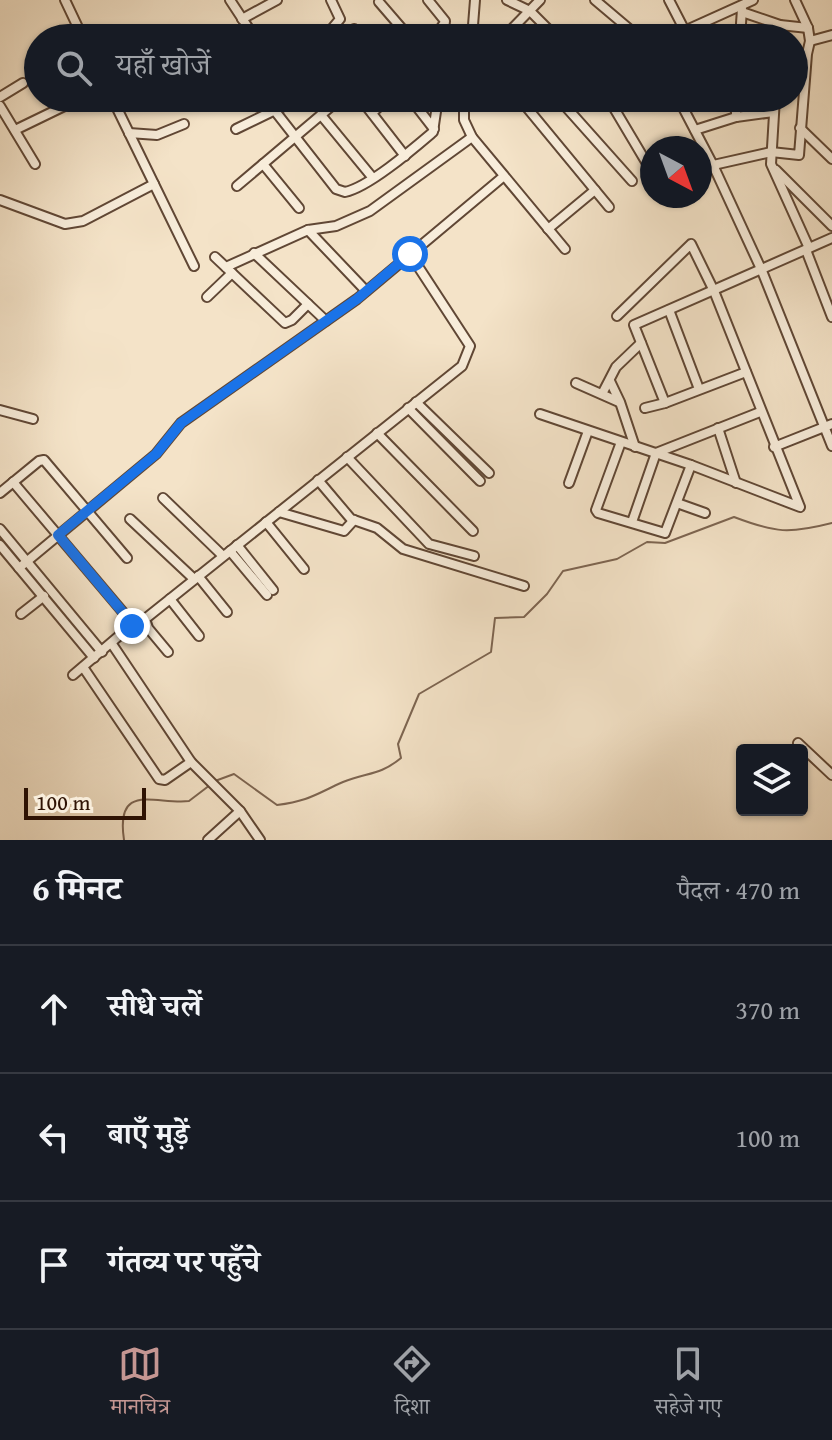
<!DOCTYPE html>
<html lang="hi">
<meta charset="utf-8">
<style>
:root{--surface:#171b24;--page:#242831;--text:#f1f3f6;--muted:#9ea1a6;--line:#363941;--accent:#c59692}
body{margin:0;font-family:"Gentium Book Plus","Noto Serif Devanagari",serif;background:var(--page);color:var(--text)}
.controls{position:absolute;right:24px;bottom:24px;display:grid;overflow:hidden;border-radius:8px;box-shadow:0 2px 6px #0004}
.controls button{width:72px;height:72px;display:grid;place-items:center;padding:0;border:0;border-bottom:2px solid var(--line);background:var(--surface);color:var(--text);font:40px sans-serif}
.compass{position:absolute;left:640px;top:136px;width:72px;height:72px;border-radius:50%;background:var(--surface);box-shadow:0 2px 6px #0004;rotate:139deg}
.scale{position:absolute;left:24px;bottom:20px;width:122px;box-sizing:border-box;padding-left:8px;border:4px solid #2f1304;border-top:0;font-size:22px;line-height:28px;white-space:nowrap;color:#2f1304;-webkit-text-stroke:6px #f8eddb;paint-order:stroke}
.stop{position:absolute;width:24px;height:24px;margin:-18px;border:6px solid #1a73e8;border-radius:50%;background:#fff}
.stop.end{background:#1a73e8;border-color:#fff;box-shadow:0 2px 8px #0008}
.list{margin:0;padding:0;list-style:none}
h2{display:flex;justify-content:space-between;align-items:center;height:104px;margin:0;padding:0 32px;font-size:34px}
h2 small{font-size:26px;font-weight:400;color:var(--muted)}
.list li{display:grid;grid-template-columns:52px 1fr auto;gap:24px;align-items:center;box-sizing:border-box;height:128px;padding:0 32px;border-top:2px solid var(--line)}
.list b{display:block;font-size:30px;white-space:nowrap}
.list em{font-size:26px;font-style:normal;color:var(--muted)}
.icon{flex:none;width:44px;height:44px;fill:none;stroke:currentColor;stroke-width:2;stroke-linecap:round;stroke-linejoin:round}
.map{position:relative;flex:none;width:832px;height:840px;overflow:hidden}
.search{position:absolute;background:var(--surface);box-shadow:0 2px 6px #0004;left:24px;right:24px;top:24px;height:88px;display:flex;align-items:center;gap:20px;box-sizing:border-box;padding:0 28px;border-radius:44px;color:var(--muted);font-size:30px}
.sheet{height:488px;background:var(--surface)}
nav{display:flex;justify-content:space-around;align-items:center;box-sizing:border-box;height:112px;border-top:2px solid var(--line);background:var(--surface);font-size:22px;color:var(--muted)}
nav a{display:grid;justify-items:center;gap:4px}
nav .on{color:var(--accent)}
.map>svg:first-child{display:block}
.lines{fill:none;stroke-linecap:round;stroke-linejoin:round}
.stream{stroke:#7d6551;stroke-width:2}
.minor-casing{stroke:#604735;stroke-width:12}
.minor{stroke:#f8eddb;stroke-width:8}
.route{stroke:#1a73e8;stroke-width:10}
</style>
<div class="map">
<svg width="832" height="840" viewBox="0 0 832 840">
<rect width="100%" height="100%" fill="#f4e3c8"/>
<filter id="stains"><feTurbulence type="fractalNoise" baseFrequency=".0025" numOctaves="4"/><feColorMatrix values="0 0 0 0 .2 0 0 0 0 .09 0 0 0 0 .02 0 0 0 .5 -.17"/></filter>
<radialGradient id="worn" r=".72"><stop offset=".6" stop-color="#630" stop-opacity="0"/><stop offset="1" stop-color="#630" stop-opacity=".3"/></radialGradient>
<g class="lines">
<g class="stream">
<path d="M215,781L234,774L277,805C309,801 316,794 343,782C368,772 379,776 401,758L398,744L419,694L491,652L495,618L524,617L547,594L563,571L617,559L647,542L665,543L734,517C776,533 789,534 832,523"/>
<path d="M124,840C115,781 156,805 189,801L210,785"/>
</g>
<defs>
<g id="minor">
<path d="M65,0L83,38"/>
<path d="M230,0L255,38"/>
<path d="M428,0L445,21L443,38"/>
<path d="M507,0L530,11L557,38"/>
<path d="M595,0L640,38"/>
<path d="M669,0L685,31"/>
<path d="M379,2L410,38"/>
<path d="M742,12L780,25L808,28"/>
<path d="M242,19L277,0"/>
<path d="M354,29L362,38"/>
<path d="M324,38L340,19L331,0"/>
<path d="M434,38L443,25"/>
<path d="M472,38L475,0"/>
<path d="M503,38L540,0"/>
<path d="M669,38L753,0"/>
<path d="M740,38L742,9"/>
<path d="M779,38L780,25"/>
<path d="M810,41L832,35"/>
<path d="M0,97L23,83"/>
<path d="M112,98L194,266"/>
<path d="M360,98L405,156"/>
<path d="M410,98L434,129"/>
<path d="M464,98V120L472,137L565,249"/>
<path d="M519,98L609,207"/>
<path d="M558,98L632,181"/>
<path d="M608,98L652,172"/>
<path d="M678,98L713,165L762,271L832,446"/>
<path d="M775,98L771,164L809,248"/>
<path d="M0,106L35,164"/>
<path d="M275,111L336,189L345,192C369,187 413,149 433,132L438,98"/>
<path d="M372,113L388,98"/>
<path d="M321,115L372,177"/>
<path d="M736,117V98"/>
<path d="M800,128L832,159"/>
<path d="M236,129L300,98"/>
<path d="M15,130L81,98"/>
<path d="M695,130L736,117L774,112"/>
<path d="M129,133L157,135L184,124"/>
<path d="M263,164L299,208"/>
<path d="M700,168L771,152L799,155L807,54L810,41L808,28L795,0"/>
<path d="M776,170L832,226"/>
<path d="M237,186L341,98"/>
<path d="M0,200L65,224L83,221L154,184"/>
<path d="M548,229L595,190"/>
<path d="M308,230L366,291"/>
<path d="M806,250L832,317"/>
<path d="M254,253L326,321"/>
<path d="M215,257L285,323L292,320L308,304"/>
<path d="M226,267L308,230L336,226L370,211L472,137"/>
<path d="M207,297L232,273"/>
<path d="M669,310L699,389"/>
<path d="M746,372L665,403L634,325L832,238"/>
<path d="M610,381L620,402L635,447"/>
<path d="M576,383L619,402"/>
<path d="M602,394L616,367L641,343"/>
<path d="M416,402L489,473"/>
<path d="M408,408L480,481"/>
<path d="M645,408L665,403"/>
<path d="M0,410L33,419"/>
<path d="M540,414L691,465L800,507L714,291L691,244L617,316"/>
<path d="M718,428L736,483"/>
<path d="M377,433L473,531"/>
<path d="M621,442L596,510L598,513L665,533L691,465"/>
<path d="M774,447L832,424"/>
<path d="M347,457L429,544L474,556"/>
<path d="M318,480L351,519L377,528L403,549L524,586"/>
<path d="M13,482L133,624L73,675"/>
<path d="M569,483L588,431"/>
<path d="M0,493L39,461L44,460L127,558"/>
<path d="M163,498L223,556"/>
<path d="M677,503L705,513"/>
<path d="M279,512L344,531L354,520"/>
<path d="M130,519L194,579"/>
<path d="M266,522L304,569"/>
<path d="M632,522L656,453L760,412"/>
<path d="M0,529L102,652"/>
<path d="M0,545L94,658"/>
<path d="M237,545L273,590"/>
<path d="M230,551L267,595"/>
<path d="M19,568L156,454L181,423L357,299L504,176"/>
<path d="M198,576L227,612"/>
<path d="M170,599L199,636"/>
<path d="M21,614L44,596"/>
<path d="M112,644L191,762L240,811L260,840"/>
<path d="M168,652L148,628L145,619L462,366L470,346L410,254"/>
<path d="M83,667L159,779L165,780L191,762"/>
<path d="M798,743L832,775"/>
<path d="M208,840L240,811"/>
</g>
</defs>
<use href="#minor" class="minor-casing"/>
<use href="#minor" class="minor"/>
</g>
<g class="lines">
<path class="route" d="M132,626L131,622L58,535L156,454L181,423L357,299L410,254"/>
</g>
<rect width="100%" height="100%" filter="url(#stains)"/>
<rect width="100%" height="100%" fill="url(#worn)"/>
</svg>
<div class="controls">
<button><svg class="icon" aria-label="layers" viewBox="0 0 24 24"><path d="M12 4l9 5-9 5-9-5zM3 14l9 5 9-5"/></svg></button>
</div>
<svg class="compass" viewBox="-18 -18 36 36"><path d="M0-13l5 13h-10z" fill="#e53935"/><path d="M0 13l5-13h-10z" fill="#9ea1a6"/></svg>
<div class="scale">100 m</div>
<div class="stop" style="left:410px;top:254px"></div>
<div class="stop end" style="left:132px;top:626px"></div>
<div class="search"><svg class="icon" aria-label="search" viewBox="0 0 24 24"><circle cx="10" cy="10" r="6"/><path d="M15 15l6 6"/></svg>यहाँ खोजें</div>
</div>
<section class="sheet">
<h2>6 मिनट<small>पैदल · 470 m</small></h2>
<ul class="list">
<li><svg class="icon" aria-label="ahead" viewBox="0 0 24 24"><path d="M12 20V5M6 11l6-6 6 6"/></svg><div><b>सीधे चलें</b></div><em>370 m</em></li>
<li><svg class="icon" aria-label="left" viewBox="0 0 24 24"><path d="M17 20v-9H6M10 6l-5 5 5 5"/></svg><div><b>बाएँ मुड़ें</b></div><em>100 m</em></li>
<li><svg class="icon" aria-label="arrive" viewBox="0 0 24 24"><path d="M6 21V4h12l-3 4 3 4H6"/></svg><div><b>गंतव्य पर पहुँचे</b></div></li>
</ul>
</section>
<nav>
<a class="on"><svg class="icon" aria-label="map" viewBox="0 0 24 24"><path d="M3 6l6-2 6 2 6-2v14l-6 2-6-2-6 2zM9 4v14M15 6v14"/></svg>मानचित्र</a>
<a><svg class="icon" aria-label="directions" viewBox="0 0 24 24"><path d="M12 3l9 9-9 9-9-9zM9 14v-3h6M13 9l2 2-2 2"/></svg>दिशा</a>
<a><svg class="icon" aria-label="saved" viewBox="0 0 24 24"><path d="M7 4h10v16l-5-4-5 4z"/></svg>सहेजे गए</a>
</nav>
